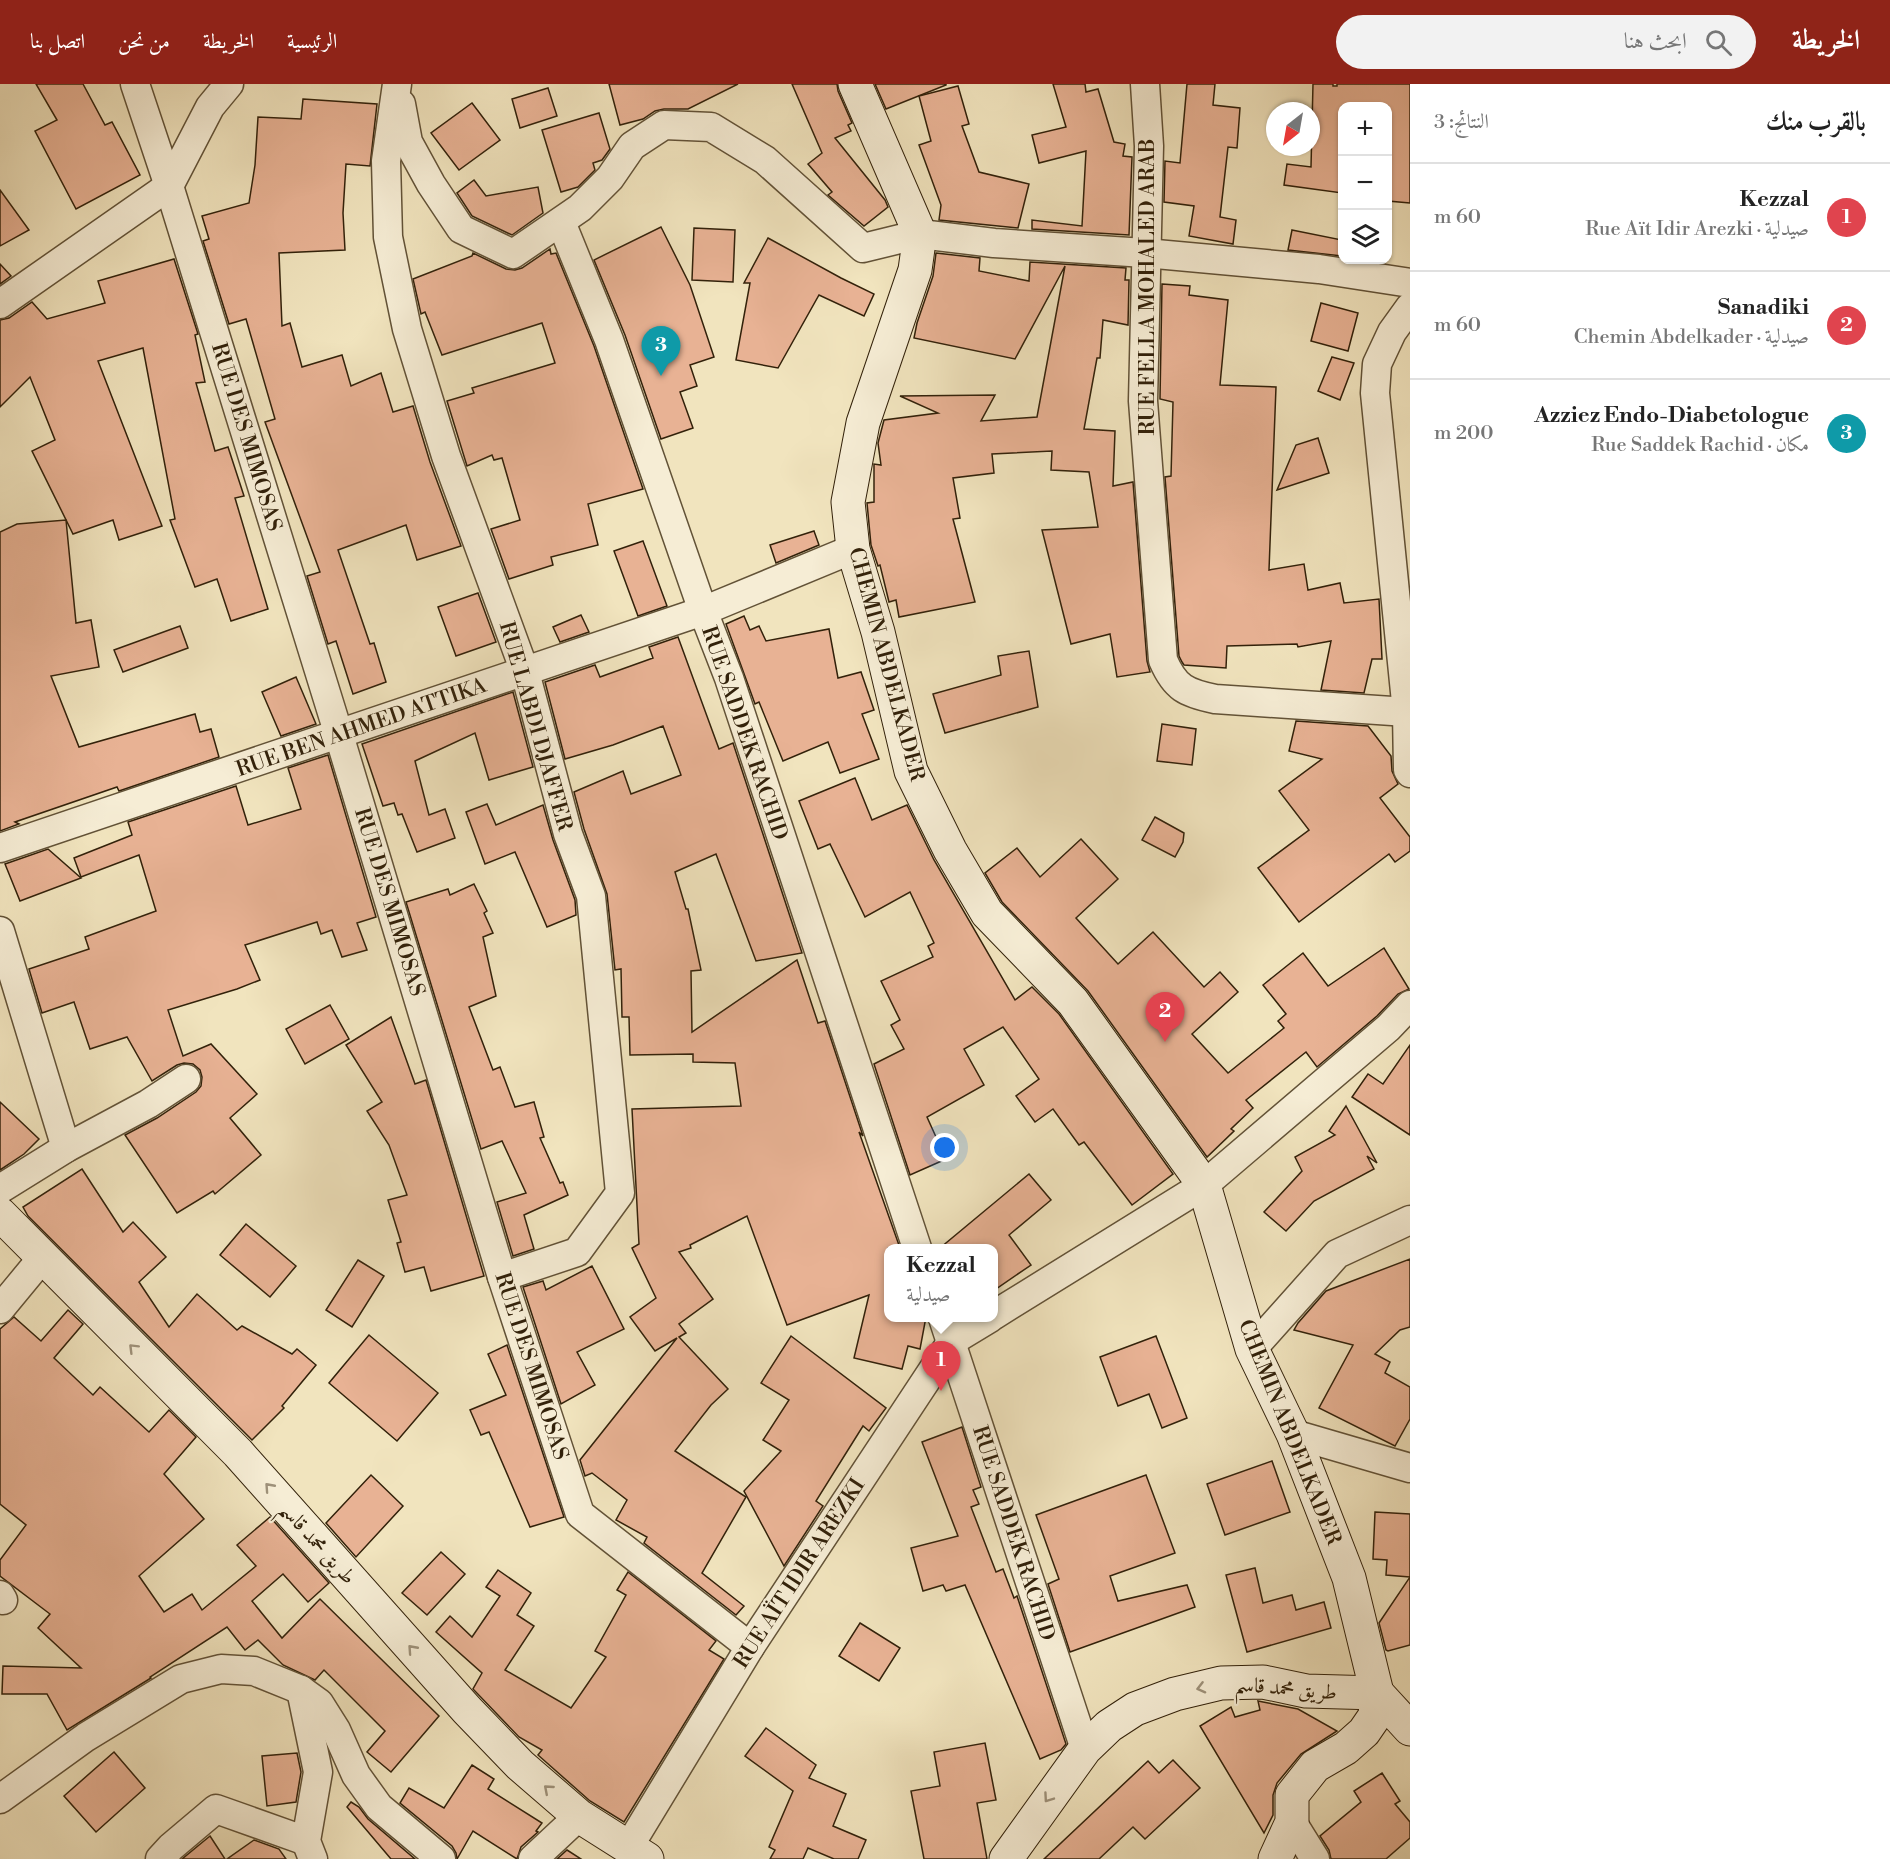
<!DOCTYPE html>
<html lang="ar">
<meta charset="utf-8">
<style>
:root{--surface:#fff;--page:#f2f2f2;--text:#222;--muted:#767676;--line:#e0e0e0;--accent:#8f2418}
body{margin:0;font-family:"Libre Bodoni",Amiri,serif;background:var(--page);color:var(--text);direction:rtl}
.controls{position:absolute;right:18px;top:18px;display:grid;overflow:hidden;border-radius:12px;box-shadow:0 2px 4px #0004}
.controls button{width:54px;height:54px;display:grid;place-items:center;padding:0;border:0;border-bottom:2px solid var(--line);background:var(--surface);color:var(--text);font:30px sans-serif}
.compass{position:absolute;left:1266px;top:18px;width:54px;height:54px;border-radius:50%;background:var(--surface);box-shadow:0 2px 4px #0004;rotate:211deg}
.you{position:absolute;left:945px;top:1064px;width:21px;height:21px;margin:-15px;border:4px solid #fff;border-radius:50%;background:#1a73e8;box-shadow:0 0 0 9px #1a73e833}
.badge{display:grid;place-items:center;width:39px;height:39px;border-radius:50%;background:var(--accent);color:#fff;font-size:20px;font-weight:700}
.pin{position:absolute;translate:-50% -50px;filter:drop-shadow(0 2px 3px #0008)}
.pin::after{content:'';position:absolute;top:32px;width:21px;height:18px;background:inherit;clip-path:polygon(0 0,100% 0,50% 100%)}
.popup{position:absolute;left:884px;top:1160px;width:114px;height:78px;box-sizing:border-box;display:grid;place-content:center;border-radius:12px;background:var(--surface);filter:drop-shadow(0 2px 4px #0005);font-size:20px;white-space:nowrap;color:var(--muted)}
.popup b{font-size:22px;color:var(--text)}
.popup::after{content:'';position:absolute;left:50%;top:100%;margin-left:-12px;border:12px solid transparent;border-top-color:var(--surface)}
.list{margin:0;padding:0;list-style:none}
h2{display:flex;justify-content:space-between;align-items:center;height:78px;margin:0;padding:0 24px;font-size:26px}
h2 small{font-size:20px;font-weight:400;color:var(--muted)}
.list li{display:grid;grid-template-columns:39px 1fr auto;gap:18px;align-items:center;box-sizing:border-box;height:108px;padding:0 24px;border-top:2px solid var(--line)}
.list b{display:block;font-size:22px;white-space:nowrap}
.list p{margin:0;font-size:20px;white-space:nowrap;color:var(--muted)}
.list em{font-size:20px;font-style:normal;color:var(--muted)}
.icon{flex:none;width:33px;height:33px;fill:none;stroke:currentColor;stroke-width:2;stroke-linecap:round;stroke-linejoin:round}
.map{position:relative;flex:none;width:1410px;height:1775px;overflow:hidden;direction:ltr}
header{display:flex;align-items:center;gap:36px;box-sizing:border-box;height:84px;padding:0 30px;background:var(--accent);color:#fff}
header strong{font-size:28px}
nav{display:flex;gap:33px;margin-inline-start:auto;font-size:21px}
.search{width:420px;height:54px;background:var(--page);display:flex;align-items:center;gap:15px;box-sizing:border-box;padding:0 21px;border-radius:33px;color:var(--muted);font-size:22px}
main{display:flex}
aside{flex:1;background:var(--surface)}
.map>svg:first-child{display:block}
.building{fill:#e8b294;stroke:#32210a;stroke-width:1.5}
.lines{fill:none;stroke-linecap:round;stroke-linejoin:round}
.street-casing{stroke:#625237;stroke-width:31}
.secondary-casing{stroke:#32210a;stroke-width:35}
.street{stroke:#f6edd5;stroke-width:28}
.secondary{stroke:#f6edd5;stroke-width:33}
.oneway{stroke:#9e917a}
.labels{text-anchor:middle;stroke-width:4.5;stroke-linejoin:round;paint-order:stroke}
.street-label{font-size:21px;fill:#32210a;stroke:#f6edd5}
</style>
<header>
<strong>الخريطة</strong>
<div class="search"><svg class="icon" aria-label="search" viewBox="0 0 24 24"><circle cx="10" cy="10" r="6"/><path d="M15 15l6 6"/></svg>ابحث هنا</div>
<nav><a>الرئيسية</a><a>الخريطة</a><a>من نحن</a><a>اتصل بنا</a></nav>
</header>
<main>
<aside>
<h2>بالقرب منك<small>النتائج: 3</small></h2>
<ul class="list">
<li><span class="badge" style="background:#e0444e">1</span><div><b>Kezzal</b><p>صيدلية · Rue Aït Idir Arezki</p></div><em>60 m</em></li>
<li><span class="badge" style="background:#e0444e">2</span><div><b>Sanadiki</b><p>صيدلية · Chemin Abdelkader</p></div><em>60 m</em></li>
<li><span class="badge" style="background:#0f9aa8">3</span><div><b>Azziez Endo-Diabetologue</b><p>مكان · Rue Saddek Rachid</p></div><em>200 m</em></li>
</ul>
</aside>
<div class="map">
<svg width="1410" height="1775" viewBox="0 0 1410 1775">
<rect width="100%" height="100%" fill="#f1e4be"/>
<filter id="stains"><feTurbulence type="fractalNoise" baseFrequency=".00333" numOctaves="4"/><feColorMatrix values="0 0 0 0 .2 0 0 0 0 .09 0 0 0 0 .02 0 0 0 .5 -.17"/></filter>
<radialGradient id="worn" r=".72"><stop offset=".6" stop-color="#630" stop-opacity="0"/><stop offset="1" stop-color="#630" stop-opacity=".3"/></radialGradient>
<g class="building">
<path d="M36,0H83L105,41L112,38L140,91L76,125L35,47L57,36Z"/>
<path d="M609,0H738L688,25H664L655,27L643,35L620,41Z"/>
<path d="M792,0H837L838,7L852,39L848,41L851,47L835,54L885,116L888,123L864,142L828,111L832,108L808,80L822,69Z"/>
<path d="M875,0H946V1L886,25Z"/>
<path d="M1053,0H1085L1086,8L1098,5L1114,58L1125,60L1123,72L1132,73L1129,151L1032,145V136L1082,142L1086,67L1039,79L1032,51L1066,43Z"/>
<path d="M1187,0H1215L1213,21L1240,24L1237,64L1228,63L1220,133L1236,136L1233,160L1189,152L1194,122L1164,118L1165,77L1180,79Z"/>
<path d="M1313,0H1333V2H1337V0H1410V119L1388,117V22H1342V109L1284,101L1287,80L1311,83Z"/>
<path d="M958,2L969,40L962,42L979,88L1029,100L1018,144L939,136L941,121L919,61L931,57L919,12Z"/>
<path d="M548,4L557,32L520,44L512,15Z"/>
<path d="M303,15L377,20L370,82L346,80L343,129L345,166L279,169L282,242L290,239L302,283L342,271L351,302L381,289L393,328L413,322L430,378L461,462L417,476L406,441L338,466L370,560L374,559L386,598L353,610L336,557L328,560L307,492L320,488L265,338L275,335L246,235L229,240L203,157L209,155L202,132L249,119L255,81L258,33L301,35Z"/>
<path d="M472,19L500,56L459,86L431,49Z"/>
<path d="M599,29L610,65L602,76L593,79L595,86L578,103L561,108L542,46Z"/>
<path d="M474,96L486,112L538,103L543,129L512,151L472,132L457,109Z"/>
<path d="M0,106L29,146L0,162Z"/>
<path d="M661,143L690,201L714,273L690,281L697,302L680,308L693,344L661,355L625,251L594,176Z"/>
<path d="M694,144L735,146L733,198L692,196Z"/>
<path d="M1292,146L1342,156V172L1288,166Z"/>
<path d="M768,154L841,194L874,210L864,232L819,211L778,284L736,276L750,199H744Z"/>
<path d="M550,165L551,170L556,169L594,262L643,405L588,420L598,461L551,473L553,481L509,495L491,445L520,436L502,374L494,376L492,371L467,382L447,317L474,309L472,304L555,279L542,239L442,271L425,228L421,230L413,195L472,172L473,169L506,185L515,186L522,184Z"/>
<path d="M936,169L980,174L979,187L1029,197L1030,178L1126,184L1125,196H1129L1128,241L1103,236L1100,274H1097L1084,345L1115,347L1113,402L1133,398L1147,577L1150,588L1117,593L1110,550L1071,560L1042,446L1098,443L1089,388L1051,386L1052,367L992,370L994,389L953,394L960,434L953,435L975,518L899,533L896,516L889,518L880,481L878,482L871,461L867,419L874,418V380L881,381L878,359L884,336L938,329L900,312L995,311L981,337L1037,333L1065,182L1015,275L914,254L917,239L933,192Z"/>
<path d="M174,175L198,250L195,251L205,298L196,299L215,367L228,363L244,412L235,414L268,525L231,537L217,495L195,503L170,436L175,435L143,264L98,277L162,442L119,456L113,436L73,450L32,367L55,356L30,293L0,323V236L9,234L32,218L47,235L105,219L98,197Z"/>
<path d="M0,180L11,192L0,200Z"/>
<path d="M1162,200L1190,202L1189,211L1228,216L1220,301L1276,303L1269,486L1304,480L1308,506L1340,499L1344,519L1379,515L1382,575H1372L1364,609L1321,606L1331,557L1298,563L1297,560L1227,562L1226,584L1184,581L1182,578L1179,572L1165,393L1171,392L1173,318L1160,315Z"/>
<path d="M1321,219L1358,229L1348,267L1311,257Z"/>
<path d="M1332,273L1354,279L1340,316L1318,307Z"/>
<path d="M1318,354L1329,389L1277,406L1296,361Z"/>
<path d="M66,436L76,539L91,536L99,583L51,592L79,663L195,630L200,648L211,645L219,673L119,707L117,703L15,738L19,740L0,747V448L17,440Z"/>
<path d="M814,447L819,461L776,479L770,461Z"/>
<path d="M643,457L667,522L638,532L614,467Z"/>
<path d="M478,509L496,558L456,572L438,523Z"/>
<path d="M581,531L589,548L560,558L553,543Z"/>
<path d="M744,532L750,546L759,542L766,557L829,545L838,594L861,588L874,626L862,630L879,675L840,689L828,658L783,677L759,618L755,620L726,540Z"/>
<path d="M180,542L188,564L123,588L114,566Z"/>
<path d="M678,553L719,665L733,659L802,869L756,877L716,770L675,788L686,825H688L701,886L691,887L692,948L797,876L818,939L825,937L863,1052L859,1048L900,1164H888V1233H926L920,1265L908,1262L902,1285L854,1274L869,1211L787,1241L747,1132L690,1161L691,1164L679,1168L713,1215L679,1240L686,1249L679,1253L728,1305L711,1321L675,1367L746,1413L702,1489L744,1522L736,1531L644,1459L647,1453L616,1436L627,1416L592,1389L585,1392L580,1376L677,1254L655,1267L630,1233L656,1214L632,1164L639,1160L632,1025L741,1022L735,979L693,978V970L630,971L629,933H622L621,885L615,886L607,810L584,745L574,708L623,687L631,710L681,691L663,642L613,661L565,675L545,598L595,581L600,593L653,574L649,563Z"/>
<path d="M1029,567L1038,623L945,649L933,610L1001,591L998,572Z"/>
<path d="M296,593L316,640L281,652L262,608Z"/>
<path d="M513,608L533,683L489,696L475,649L415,677L429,731L445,725L455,754L417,768L402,730L398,731L394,719L383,722L362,660Z"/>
<path d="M1296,637L1368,642L1391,672L1392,687L1398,700L1380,714L1410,753V767L1395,778L1389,770L1299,838L1258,784L1309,746L1279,707L1322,675L1289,667Z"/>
<path d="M1162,640L1196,645L1192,681L1157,677Z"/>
<path d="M328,671L376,833L357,839L367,866L342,873L332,846L321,850L317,838L245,861L260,896L237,905L168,926L183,972L211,960L257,1010L230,1034L261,1071L215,1110L213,1107L177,1129L125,1051L157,1034L196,1008L201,1002L202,993L200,986L193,980L184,979L177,981L152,997L127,953L90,965L74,918L42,929L29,885L89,865L85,853L156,827L139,771L81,793L74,774L132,751L128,738L236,702L248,741L301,725L288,684Z"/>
<path d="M855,694L872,736L907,721L934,776L1015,916L1032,903L1059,930L1173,1090L1132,1121L1084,1058L1079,1061L1053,1025L1035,1038L1016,1012L1039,995L1003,943L964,965L984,1001L927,1033L946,1075L910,1091L874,980L904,965L891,941L900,936L881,897L933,873L928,862L934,859L910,808L865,833L830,760L818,765L799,717Z"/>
<path d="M487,720L496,741L543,721L553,756L575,816L576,831L547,843L515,768L485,780L466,728Z"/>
<path d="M1155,733L1184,749L1183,758L1175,773L1142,756Z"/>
<path d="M1081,755L1118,795L1076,834L1118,880L1153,848L1204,903L1220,888L1238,908L1192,950L1228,989L1284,944L1278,937L1286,930L1263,901L1303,869L1328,902L1384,864L1409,905L1398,910L1377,932L1317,983L1306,968L1246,1016L1253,1024L1231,1045L1234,1047L1207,1073L1088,907L1002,818L985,789L1017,764L1040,793Z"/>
<path d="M48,765L81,794L20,817L5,780Z"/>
<path d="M474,800L487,827L484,829L493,849L483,853L496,912L469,923L493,986L500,983L515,1023L534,1018L544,1053L540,1054L560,1099L563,1098L568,1111L524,1131L534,1165L513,1172L497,1118L526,1109L502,1057L481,1065L406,818L448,805L450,811Z"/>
<path d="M330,921L349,955L305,980L286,945Z"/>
<path d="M391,933L415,1000L426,996L484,1192L431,1207L424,1183L405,1188L397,1159L401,1158L388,1116L407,1111L389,1061L367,1027L382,1018L346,961Z"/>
<path d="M1410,961V1051L1352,1013L1368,990L1383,1000Z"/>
<path d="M0,1018L39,1055L24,1070L0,1086Z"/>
<path d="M1346,1022L1377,1079L1367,1072L1374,1085L1314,1117L1286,1147L1264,1128L1302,1087L1295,1073L1335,1051L1329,1047Z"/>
<path d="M82,1085L123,1148L133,1138L166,1173L139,1198L169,1243L197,1210L237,1246L242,1242L292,1270L297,1265L316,1281L282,1322L284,1324L252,1356L28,1132L23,1123Z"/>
<path d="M1029,1090L1051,1116L1009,1151L1031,1181L993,1207V1164H940Z"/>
<path d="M246,1140L296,1182L270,1213L220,1171Z"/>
<path d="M1410,1175V1243L1400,1246L1375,1270L1390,1278L1385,1289L1410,1303V1335L1395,1362L1319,1324L1353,1261L1294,1246L1298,1239L1326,1207Z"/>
<path d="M358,1176L384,1192L352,1243L326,1226Z"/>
<path d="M592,1182L624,1245L577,1268L595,1301L561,1320L523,1203L543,1197L546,1206Z"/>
<path d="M68,1226L83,1240L54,1274L93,1311L100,1303L149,1348L169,1326L196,1353L164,1390L204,1435L139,1492L164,1528L192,1510L202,1526L256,1482L237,1461L270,1433L329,1499L308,1518L283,1490L252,1517L282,1554L320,1515L439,1632L391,1688L367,1668L385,1647L324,1586L315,1596L283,1581L258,1556L245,1566L227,1543L150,1593L151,1594L67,1646L47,1610H2L3,1582L81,1584L38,1544L50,1530L0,1492V1476L26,1441L0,1420V1245L14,1233L41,1257Z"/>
<path d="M369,1251L438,1309L397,1357L329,1299Z"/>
<path d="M791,1252L886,1324L869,1347L863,1342L816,1417L823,1422L784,1482L744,1407L781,1367L763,1356L789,1316L761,1299Z"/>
<path d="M1156,1252L1187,1334L1162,1344L1149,1310L1118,1322L1100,1273Z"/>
<path d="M507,1261L564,1433L530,1443L489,1348L481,1351L470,1326L506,1311L488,1270Z"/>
<path d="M962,1343L981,1403L973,1406L979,1420L971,1423L996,1488L1003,1485L1014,1514L1017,1512L1066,1660L1061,1666L1040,1675L965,1501L946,1507L943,1501L923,1507L911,1464L958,1452L922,1358Z"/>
<path d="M1272,1377L1290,1428L1225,1451L1207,1400Z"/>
<path d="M371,1391L403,1422L356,1473L326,1439Z"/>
<path d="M1146,1391L1175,1469L1110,1492L1118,1517L1187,1501L1195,1523L1070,1568L1048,1500L1059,1495L1036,1431Z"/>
<path d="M1375,1428L1410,1430V1493L1386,1491L1387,1476L1373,1475Z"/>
<path d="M441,1468L465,1490L427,1531L402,1509Z"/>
<path d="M1255,1484L1263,1519L1292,1511L1296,1526L1324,1518L1331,1544L1247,1568L1226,1491Z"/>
<path d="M498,1486L531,1509L517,1531L534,1542L505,1586L571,1624L606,1573L595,1567L626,1511L617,1506L628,1488L716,1557L709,1566L724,1575L624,1738L590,1717L538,1671L542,1666L519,1653L473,1605L482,1589L436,1548L450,1532L472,1553L500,1512L486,1503Z"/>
<path d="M1410,1493V1561L1388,1567L1386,1566L1379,1539Z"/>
<path d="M860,1539L900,1564L879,1597L839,1572Z"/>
<path d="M1258,1617L1298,1625L1337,1647L1301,1670L1277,1699L1273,1711V1731L1264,1749L1200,1642L1231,1623L1235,1633L1260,1626Z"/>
<path d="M766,1644L816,1681L809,1694L846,1710L833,1742L866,1756L858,1775H834L808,1764L803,1775H770L775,1766L769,1763L793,1707L745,1672Z"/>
<path d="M985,1659L996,1716L977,1719L987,1775H924L911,1707L940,1702L934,1668Z"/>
<path d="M114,1668L145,1704L96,1748L64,1712Z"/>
<path d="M297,1669L301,1688L296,1718L267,1722L262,1672Z"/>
<path d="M1173,1676L1200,1704L1145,1755L1133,1743L1099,1775H1044L1148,1677L1159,1689Z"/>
<path d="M472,1681L494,1695L488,1705L542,1739L536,1747L538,1748L521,1763L517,1775L473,1747L457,1775L456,1769L452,1762L400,1719L409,1704L444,1724Z"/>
<path d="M1382,1689L1400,1717L1395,1720L1410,1738V1754L1386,1775H1331L1329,1766L1320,1752L1361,1718L1354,1707Z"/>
<path d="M351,1718L359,1723L368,1735L415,1775H391L347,1723Z"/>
<path d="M210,1752L225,1775H182Z"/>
<path d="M254,1756L279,1765L286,1775H227Z"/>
<path d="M567,1766L581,1775H557Z"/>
</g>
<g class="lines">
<defs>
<g id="street">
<path d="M135,0L169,102L339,651L502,1193L580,1430L750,1563"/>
<path d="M397,0L386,77L388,153L407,245L446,372L525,588L568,750L591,812L620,1109L577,1168L502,1193"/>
<path d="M1145,0L1149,62L1143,317L1163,576C1175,604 1186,609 1215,615L1407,628"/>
<path d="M401,20L408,58L431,100L461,145L513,170L580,124L610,94L632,62L664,41L711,43L765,76L863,164L920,150L994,159L1145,169L1319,185L1410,199"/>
<path d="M561,138L609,256L703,527L729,594L917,1164"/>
<path d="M0,220L169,102L210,23L229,0"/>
<path d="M1410,223L1392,248L1377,280L1375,309L1407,628L1408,686L1410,689"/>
<path d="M0,764L703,527L853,465"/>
<path d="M0,847L66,1064"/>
<path d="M0,1105L66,1064L148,1020L186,995"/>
<path d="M0,1225L43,1173"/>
<path d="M994,1231L1204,1101L1388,944L1410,921"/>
<path d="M943,1234L1085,1665"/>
<path d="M1252,1265L1337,1170L1410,1136"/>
<path d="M1293,1350L1410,1384"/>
<path d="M0,1511L3,1516"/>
<path d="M301,1606L318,1688L306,1757L313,1775"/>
<path d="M0,1715L86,1653L181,1595L221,1585L254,1587L301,1606L319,1619L336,1646L356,1691L379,1723L441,1775"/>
<path d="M1292,1738L1315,1775"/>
<path d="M628,1764L750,1563L952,1257L990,1234"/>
<path d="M160,1775L171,1763L216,1725L306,1757"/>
<path d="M533,1775L579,1732"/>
</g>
<g id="secondary">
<path d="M855,0L920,150L915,186L863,339L848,418L853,465L878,548L911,687L950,766L987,829L1073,918L1204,1101L1252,1265L1293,1350L1349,1494L1377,1609L1375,1632L1364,1648L1346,1664L1315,1682L1292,1711V1738L1275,1775"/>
<path d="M0,1130L238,1369L467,1626L520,1681L579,1732L647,1775"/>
<path d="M1006,1775L1085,1665L1109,1642L1135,1625L1175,1610L1221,1599L1263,1598L1306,1607L1377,1609L1410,1645"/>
</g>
</defs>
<use href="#street" class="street-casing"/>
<use href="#secondary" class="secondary-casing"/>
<use href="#street" class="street"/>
<use href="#secondary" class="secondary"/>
</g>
<defs><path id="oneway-chevron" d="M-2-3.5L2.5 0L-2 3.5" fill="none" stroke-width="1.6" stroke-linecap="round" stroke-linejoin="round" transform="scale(1.5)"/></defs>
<g class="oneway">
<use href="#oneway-chevron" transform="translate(133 1264) rotate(-135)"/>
<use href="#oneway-chevron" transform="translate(269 1403) rotate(-132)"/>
<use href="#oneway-chevron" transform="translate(412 1565) rotate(-132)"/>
<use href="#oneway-chevron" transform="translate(1201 1604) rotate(166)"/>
<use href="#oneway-chevron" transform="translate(548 1705) rotate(-139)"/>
<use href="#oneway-chevron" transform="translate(1048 1714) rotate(125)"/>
</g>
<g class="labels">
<g class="street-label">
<text transform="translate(1147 203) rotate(-90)" y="7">RUE FELLA MOHALED ARAB</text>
<text transform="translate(247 353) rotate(73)" y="7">RUE DES MIMOSAS</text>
<text transform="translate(887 580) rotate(75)" y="7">CHEMIN ABDELKADER</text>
<text transform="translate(536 642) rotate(74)" y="7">RUE LABDI DJAFFER</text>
<text transform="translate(361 643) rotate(-19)" y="7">RUE BEN AHMED ATTIKA</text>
<text transform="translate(745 649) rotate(71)" y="7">RUE SADDEK RACHID</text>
<text transform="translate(390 818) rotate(73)" y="7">RUE DES MIMOSAS</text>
<text transform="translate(532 1282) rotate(72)" y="7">RUE DES MIMOSAS</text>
<text transform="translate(1290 1348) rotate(68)" y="7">CHEMIN ABDELKADER</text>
<text transform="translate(1014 1449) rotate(72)" y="7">RUE SADDEK RACHID</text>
<text transform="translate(318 1459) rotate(48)" y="7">طريق محمد قاسم</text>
<text transform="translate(799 1489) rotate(-57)" y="7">RUE AÏT IDIR AREZKI</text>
<text transform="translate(1286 1604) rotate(5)" y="7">طريق محمد قاسم</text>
</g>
</g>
<rect width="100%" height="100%" filter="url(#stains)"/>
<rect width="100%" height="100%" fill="url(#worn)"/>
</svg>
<div class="controls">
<button>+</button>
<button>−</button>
<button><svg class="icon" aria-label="layers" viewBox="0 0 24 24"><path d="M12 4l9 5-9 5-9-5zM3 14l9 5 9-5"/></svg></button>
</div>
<svg class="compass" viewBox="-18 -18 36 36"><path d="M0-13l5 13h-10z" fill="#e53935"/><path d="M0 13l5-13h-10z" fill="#767676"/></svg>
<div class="you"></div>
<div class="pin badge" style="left:941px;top:1307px;background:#e0444e">1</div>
<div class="popup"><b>Kezzal</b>صيدلية</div>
<div class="pin badge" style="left:1165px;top:958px;background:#e0444e">2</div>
<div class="pin badge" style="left:661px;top:292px;background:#0f9aa8">3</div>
</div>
</main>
